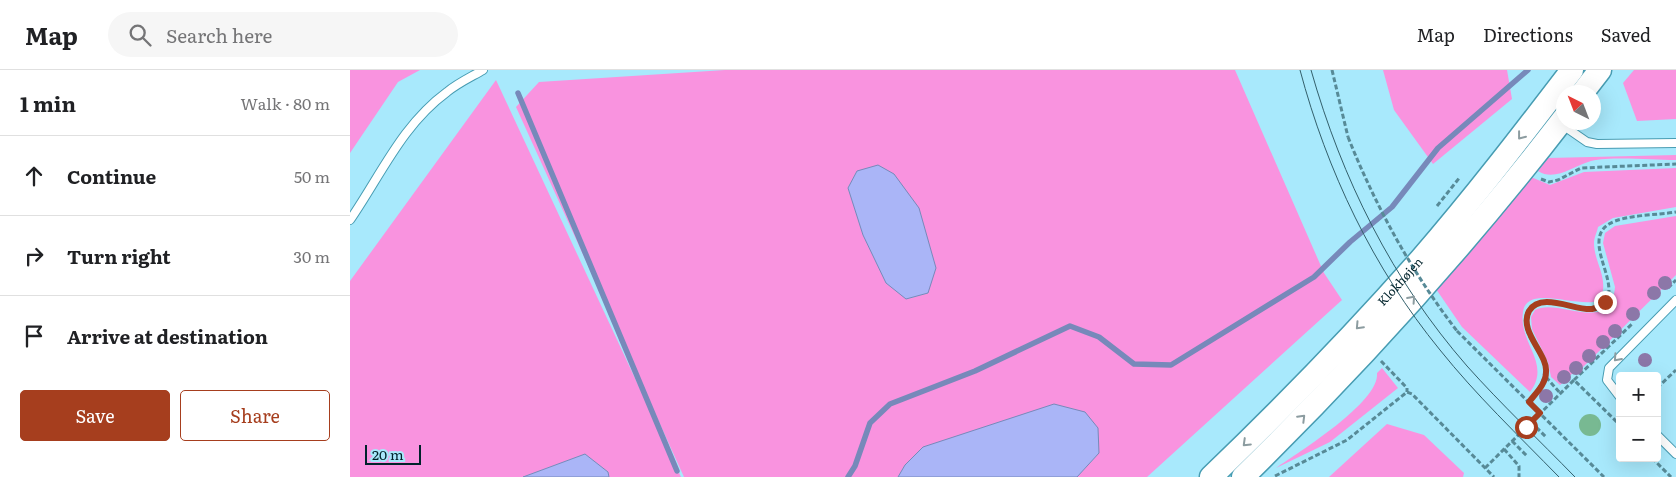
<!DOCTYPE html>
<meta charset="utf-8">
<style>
:root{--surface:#fff;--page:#f6f6f6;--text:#202124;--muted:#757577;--line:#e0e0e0;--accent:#a63e1e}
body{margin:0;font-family:Literata,serif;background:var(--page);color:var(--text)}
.controls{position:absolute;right:15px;bottom:15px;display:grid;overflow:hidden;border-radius:5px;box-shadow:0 5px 20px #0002}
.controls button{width:45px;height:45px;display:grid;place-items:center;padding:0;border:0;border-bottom:1px solid var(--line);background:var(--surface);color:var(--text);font:25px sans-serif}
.compass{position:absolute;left:1206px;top:15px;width:45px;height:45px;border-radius:50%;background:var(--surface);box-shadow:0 5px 20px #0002;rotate:318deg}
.scale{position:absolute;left:15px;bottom:12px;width:56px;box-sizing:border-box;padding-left:5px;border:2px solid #00232b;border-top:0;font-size:14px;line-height:18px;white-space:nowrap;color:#00232b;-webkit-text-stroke:4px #a8e9fc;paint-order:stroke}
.stop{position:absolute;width:15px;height:15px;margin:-11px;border:4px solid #a63e1e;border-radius:50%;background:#fff}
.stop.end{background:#a63e1e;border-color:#fff;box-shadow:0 1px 5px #0008}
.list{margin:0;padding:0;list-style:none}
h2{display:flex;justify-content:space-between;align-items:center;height:65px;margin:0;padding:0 20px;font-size:21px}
h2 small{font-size:16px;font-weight:400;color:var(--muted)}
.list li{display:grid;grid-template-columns:32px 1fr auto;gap:15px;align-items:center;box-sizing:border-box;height:80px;padding:0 20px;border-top:1px solid var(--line)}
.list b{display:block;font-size:19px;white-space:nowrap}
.list em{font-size:16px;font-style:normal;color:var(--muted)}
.actions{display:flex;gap:10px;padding:15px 20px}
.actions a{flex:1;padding:11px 0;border:1px solid var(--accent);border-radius:5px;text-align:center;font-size:18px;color:var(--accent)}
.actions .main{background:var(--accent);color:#fff}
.icon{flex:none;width:28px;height:28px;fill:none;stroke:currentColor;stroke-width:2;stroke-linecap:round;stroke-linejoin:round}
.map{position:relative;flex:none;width:1326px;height:407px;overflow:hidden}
header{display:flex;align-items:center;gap:30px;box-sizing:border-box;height:70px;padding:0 25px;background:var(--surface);border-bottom:1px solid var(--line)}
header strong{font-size:24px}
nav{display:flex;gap:28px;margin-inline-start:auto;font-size:18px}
.search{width:350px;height:45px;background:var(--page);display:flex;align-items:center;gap:12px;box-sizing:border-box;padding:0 18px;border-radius:28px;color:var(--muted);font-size:19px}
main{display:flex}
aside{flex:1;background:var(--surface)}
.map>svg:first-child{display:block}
.green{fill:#f993df;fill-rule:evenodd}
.water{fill:#aab5f7;stroke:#7789ba}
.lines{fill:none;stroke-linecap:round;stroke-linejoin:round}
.stream{stroke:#7789ba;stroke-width:5.5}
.building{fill:#78b992}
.lane-casing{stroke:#479cb2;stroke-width:10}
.secondary-casing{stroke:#479cb2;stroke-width:25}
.path{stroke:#578a97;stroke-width:3;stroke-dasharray:5 2.5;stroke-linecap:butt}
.lane{stroke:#fff;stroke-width:8}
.secondary{stroke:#fff;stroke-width:22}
.tram{stroke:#335f6b;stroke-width:1}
.path-bridge{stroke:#578a97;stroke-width:3;stroke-dasharray:5 2.5;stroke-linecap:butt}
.tree{fill:#8c77a8}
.oneway{stroke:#8c9ca0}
.route{stroke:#a63e1e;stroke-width:6}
.labels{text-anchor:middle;stroke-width:5;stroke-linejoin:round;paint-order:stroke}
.street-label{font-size:12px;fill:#00232b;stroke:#a8e9fc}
</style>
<header>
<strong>Map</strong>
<div class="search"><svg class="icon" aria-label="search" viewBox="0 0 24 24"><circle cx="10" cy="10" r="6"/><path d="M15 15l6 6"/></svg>Search here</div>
<nav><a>Map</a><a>Directions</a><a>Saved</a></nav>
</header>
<main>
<aside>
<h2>1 min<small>Walk · 80 m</small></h2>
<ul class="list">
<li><svg class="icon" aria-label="ahead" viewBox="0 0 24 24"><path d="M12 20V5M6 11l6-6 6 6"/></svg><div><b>Continue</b></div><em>50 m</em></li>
<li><svg class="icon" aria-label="right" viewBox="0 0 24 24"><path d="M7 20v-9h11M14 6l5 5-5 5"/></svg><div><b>Turn right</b></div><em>30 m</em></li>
<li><svg class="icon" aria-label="arrive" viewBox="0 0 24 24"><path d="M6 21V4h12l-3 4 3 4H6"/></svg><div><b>Arrive at destination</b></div></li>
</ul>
<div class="actions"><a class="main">Save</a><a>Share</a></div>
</aside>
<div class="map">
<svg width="1326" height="407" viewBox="0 0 1326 407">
<rect width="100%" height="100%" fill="#a8e9fc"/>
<g class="green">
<path d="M0,0H70L48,12L0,83Z"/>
<path d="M375,0H885L974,203L992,230L797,407H727L749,383L555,395L548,407H334L166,37L189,12ZM507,101L578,223L557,229L536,213L513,165L498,118Z"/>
<path d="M1033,0H1157L1162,29L1083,94L1044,40Z"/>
<path d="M1284,0H1326V49L1287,51L1273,13Z"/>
<path d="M146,10L331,407H259L258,402L235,384L173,407H0V211Z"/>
<path d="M1326,85V90C1302,90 1263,86 1241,91C1223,96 1205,112 1188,101L1198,88Z"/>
<path d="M1326,98V137L1263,148L1248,157C1247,162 1244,168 1244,173C1244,193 1260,209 1250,230C1231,240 1177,213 1173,242C1168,273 1202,293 1180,322L1112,257L1086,219L1181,107L1200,115L1234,102Z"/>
<path d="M1326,146V205L1226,304L1223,303L1210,315L1201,307L1198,292L1182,259L1181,247L1185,240C1208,227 1261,266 1265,217L1253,173L1255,163L1265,156Z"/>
<path d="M1032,298L1048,318L980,372L926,398C949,382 1030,332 1027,303Z"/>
<path d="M1037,354L1074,365L1114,403L1113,407H979Z"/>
</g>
<g class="water">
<path d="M528,95L544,104L569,138L586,198L578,223L556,229L536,213L513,165L498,118L507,101Z"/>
<path d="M704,334L735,342L748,358L749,383L727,407H548L555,395L573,377Z"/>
<path d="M235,384L258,402L259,407H173Z"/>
</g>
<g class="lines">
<g class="stream">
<path d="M168,23L327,401"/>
<path d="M498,407L505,396L520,353L540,334L625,301L720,256L749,267L784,294L821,295L964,207L1000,172L1042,137L1088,78L1178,0"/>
</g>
</g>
<circle class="building" cx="1240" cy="355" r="11"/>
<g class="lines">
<defs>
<g id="lane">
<path d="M1211,54L1237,72L1247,74L1326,73"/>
<path d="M0,150C31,105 52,55 97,22C108,13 121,7 133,0"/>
<path d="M1270,327L1257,310L1259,298L1326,230"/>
<path d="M1307,365L1326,384"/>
</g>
<g id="secondary">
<path d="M1233,22L1250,0"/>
<path id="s1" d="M861,407C934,337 1004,265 1071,189C1124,128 1173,64 1222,0"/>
<path d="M893,407C1007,295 1116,175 1214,48"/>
</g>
</defs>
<use href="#lane" class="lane-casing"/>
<use href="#secondary" class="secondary-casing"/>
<g class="path">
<path d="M982,0L998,67"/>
<path d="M1191,109L1199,112L1208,110L1231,98L1326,94"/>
<path d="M1087,136L1110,107"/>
<path d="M1318,218L1326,210"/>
<path d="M1107,261L1254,407"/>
<path d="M1031,291L1057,318V322"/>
<path d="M1196,307L1210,323"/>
<path d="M1224,310L1283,253"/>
<path d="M1307,318L1326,300"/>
<path d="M1179,331C1221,285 1164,276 1179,243C1189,220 1229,244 1246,238C1282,224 1228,173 1259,154C1273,145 1308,145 1326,142"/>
<path d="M1181,352L1196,367"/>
<path d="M1162,371L1177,386"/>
<path d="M1154,379L1169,396V407"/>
<path d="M1302,388L1321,407"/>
<path d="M1135,398L1224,310L1270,355"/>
<path d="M925,406L997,370L1057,322L1062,324L1144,407"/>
</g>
<use href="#lane" class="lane"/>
<use href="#secondary" class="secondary"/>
<g class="tram">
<path d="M950,0C977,101 1023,198 1090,280C1126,325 1168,365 1209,407"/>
<path d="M961,0C992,109 1042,210 1117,296C1151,334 1189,370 1225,407"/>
</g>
<path class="path-bridge" d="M998,67C1026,137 1061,201 1107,261"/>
</g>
<g class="tree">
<circle cx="1315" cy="213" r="7"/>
<circle cx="1304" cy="223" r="7"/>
<circle cx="1283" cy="244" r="7"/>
<circle cx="1265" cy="261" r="7"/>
<circle cx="1253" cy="272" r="7"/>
<circle cx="1239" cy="286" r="7"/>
<circle cx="1295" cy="290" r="7"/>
<circle cx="1226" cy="298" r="7"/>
<circle cx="1214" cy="307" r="7"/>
<circle cx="1196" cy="326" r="7"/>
</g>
<defs><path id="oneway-chevron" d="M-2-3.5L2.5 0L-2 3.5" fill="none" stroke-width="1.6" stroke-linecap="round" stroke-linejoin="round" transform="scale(1.25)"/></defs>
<g class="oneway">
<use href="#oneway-chevron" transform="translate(1171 66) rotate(128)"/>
<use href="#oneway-chevron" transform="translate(1062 229) rotate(-48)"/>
<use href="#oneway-chevron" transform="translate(1009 256) rotate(133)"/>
<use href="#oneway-chevron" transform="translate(1267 288) rotate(132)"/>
<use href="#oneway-chevron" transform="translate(952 348) rotate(-45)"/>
<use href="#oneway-chevron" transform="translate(896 373) rotate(136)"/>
</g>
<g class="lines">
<path class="route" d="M1176,357L1190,343L1179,332C1186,323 1196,314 1196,302C1198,284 1168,261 1179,241C1191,221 1225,241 1242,239C1247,238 1251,235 1255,232"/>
</g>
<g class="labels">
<g class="street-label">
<text dy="4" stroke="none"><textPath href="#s1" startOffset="272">Klokhøjen</textPath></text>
</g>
</g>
</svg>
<div class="controls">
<button>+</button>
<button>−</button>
</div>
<svg class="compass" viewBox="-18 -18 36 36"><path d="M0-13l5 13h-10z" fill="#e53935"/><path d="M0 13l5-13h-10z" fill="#757577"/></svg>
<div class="scale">20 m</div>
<div class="stop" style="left:1176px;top:357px"></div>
<div class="stop end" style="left:1255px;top:232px"></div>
</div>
</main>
